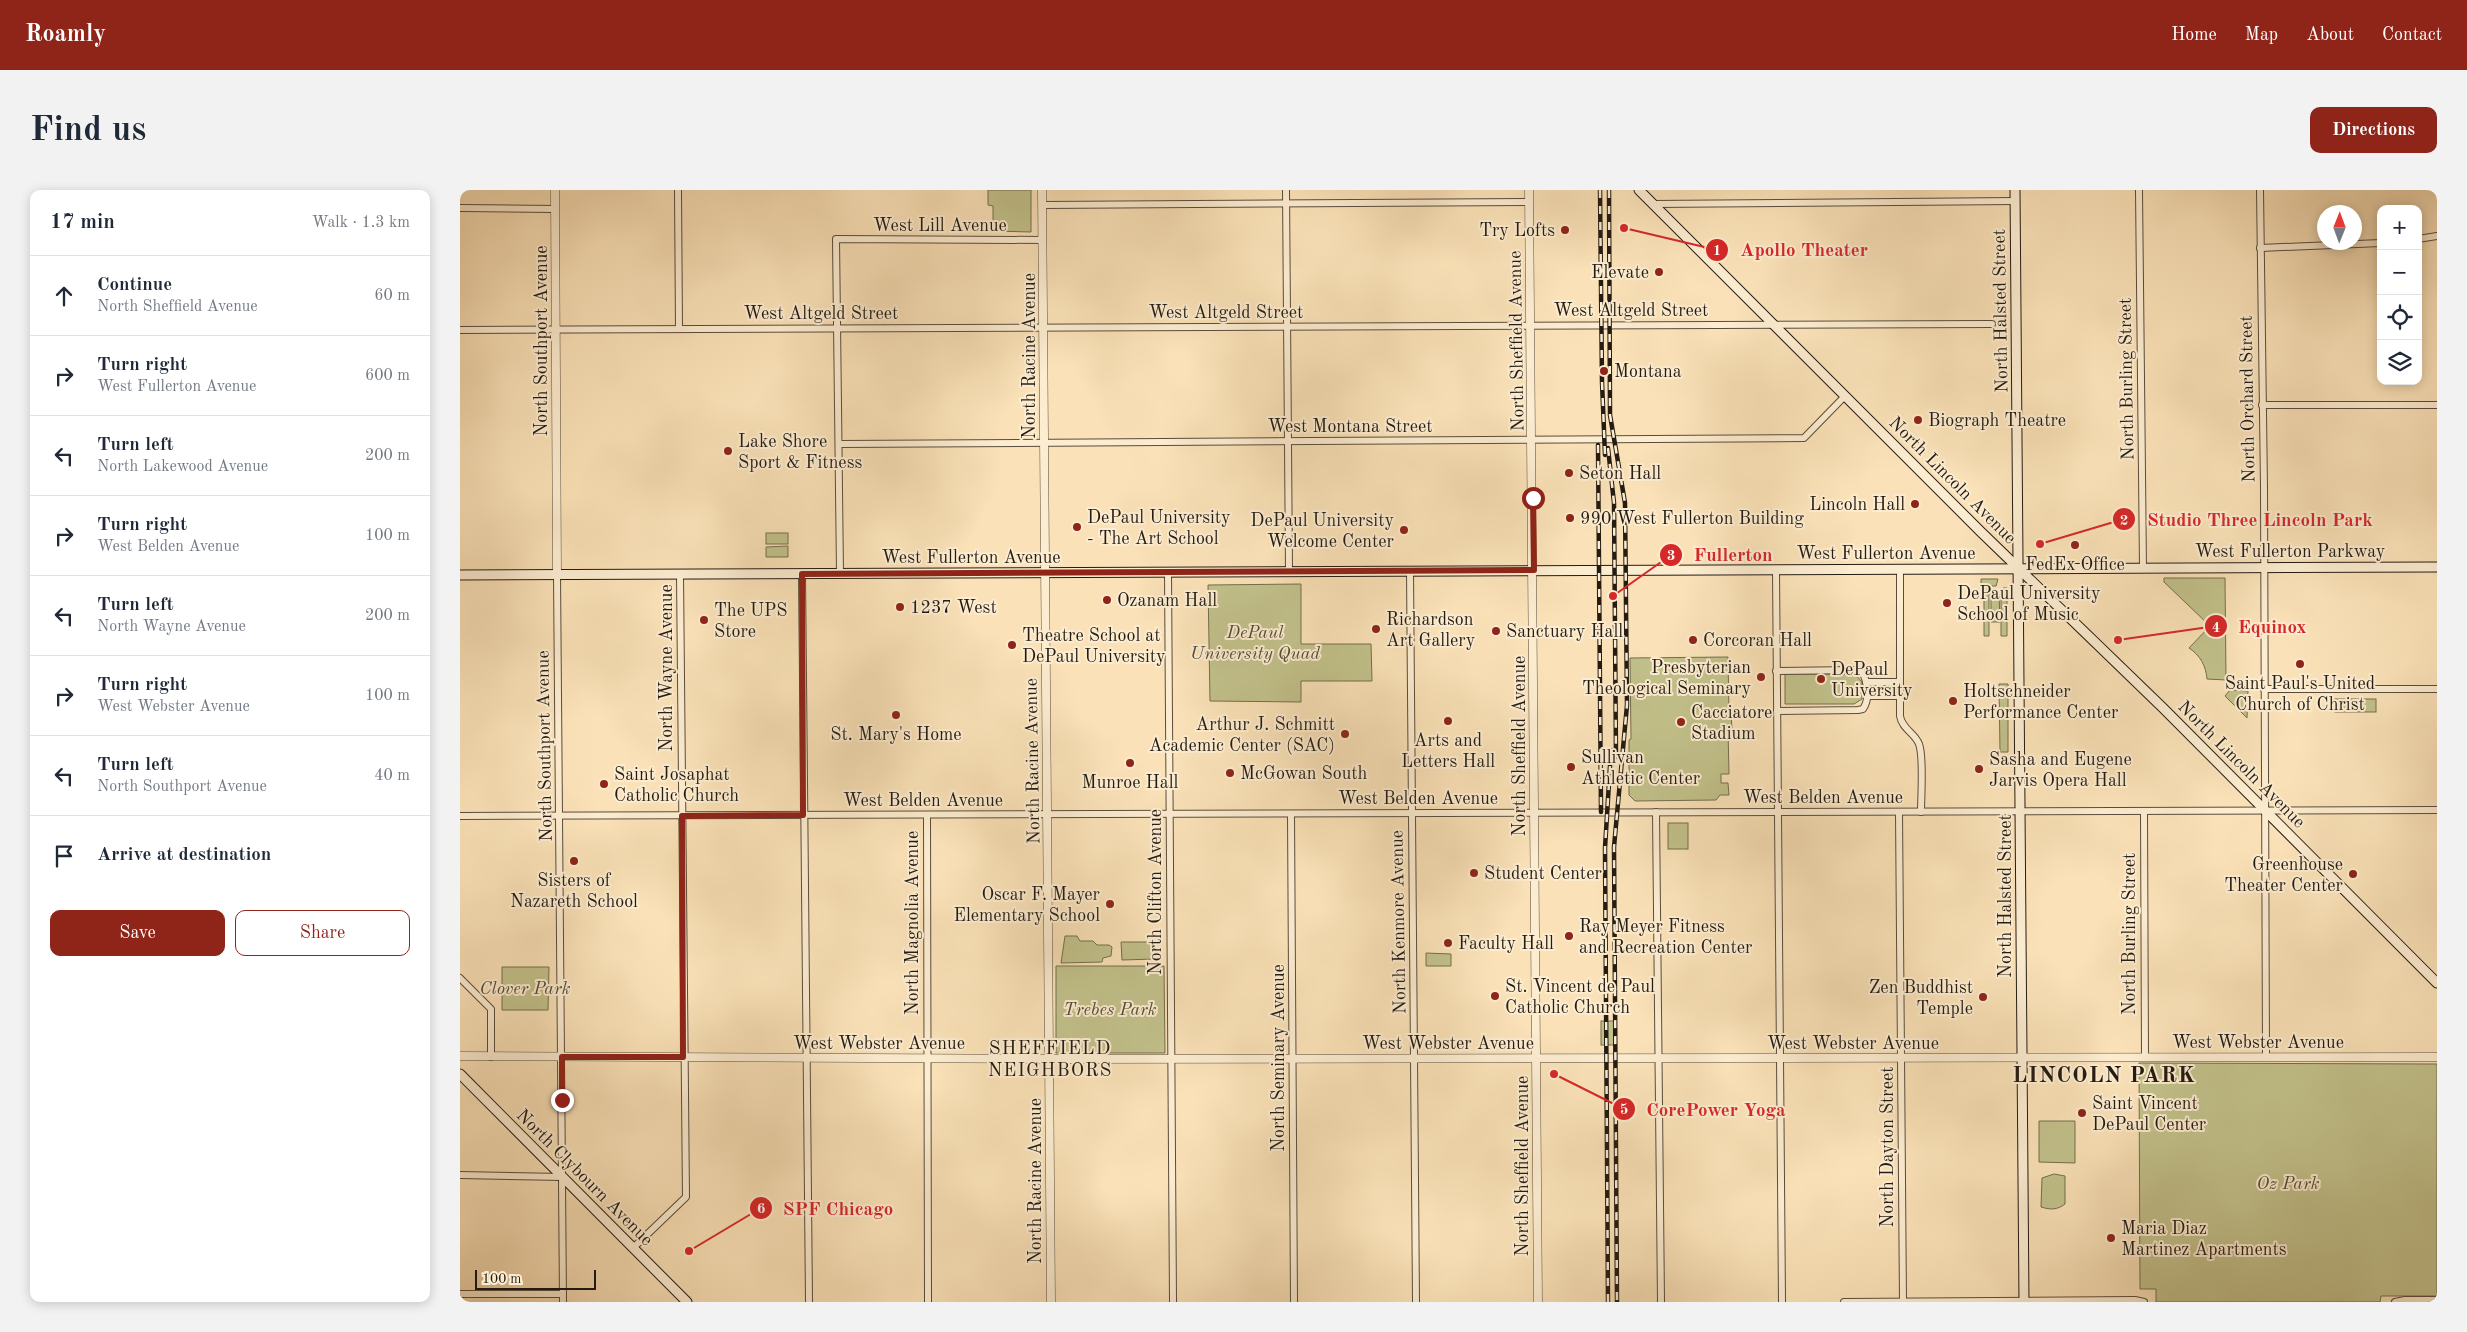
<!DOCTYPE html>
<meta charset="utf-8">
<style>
:root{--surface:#fff;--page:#f2f2f3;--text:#1f2937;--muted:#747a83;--line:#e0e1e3;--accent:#8f2418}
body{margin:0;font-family:"Old Standard TT",serif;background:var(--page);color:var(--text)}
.controls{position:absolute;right:15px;top:15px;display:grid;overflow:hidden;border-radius:10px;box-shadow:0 2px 12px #0003}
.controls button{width:45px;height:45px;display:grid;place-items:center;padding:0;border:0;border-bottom:1px solid var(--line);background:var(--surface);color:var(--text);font:25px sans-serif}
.compass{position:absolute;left:1857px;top:15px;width:45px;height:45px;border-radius:50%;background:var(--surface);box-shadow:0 2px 12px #0003;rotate:1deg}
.scale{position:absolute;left:15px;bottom:12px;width:121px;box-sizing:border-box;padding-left:5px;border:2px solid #241b12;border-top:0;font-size:14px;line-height:18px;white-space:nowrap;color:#241b12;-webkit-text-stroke:4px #fcecd0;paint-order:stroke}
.stop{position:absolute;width:15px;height:15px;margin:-11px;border:4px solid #8f2418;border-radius:50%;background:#fff}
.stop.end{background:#8f2418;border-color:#fff;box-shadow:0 1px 5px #0008}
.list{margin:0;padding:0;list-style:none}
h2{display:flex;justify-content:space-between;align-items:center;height:65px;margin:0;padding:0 20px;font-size:21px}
h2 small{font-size:16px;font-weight:400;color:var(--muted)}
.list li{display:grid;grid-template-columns:32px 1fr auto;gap:15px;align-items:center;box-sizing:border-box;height:80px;padding:0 20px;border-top:1px solid var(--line)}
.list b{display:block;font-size:19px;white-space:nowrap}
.list p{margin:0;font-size:16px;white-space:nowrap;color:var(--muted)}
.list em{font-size:16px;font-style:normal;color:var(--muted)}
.actions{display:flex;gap:10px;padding:15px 20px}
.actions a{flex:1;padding:11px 0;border:1px solid var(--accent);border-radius:10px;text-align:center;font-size:18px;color:var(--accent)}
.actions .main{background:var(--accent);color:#fff}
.icon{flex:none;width:28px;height:28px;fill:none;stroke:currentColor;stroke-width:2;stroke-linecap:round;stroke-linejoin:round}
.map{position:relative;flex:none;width:1977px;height:1112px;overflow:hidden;border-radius:10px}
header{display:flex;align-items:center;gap:30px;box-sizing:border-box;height:70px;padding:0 25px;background:var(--accent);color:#fff}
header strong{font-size:24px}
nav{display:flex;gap:28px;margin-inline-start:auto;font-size:18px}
.intro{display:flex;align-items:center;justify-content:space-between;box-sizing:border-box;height:120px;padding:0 30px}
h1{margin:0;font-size:35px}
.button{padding:12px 22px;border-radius:10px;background:var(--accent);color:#fff;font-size:18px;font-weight:700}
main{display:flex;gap:30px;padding:0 30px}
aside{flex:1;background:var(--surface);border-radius:10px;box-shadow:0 2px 12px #0003}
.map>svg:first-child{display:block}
.green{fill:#c2c18b;stroke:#736e4e}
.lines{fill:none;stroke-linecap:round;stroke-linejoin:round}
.minor-casing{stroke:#5a4c3b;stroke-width:8}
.tertiary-casing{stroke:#5a4c3b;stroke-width:9}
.secondary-casing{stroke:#241b12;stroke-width:11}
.minor{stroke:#fcecd0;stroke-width:6}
.tertiary{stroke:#fcecd0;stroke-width:8}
.secondary{stroke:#fcecd0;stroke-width:9}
.rail-casing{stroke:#241b12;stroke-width:4.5}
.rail{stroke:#fcecd0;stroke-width:2.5;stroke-dasharray:8;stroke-linecap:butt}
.route{stroke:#8f2418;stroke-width:6}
.poi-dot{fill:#8f2418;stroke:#fcecd0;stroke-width:2}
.labels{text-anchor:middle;stroke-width:4;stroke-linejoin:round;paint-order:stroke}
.street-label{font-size:18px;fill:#241b12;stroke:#fcecd0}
.poi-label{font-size:18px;fill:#241b12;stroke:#fcecd0;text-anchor:start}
.park-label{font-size:18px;font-style:italic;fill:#534d36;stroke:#fcecd0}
.neighbourhood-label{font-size:19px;letter-spacing:1px;fill:#241b12;stroke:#fcecd0}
.district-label{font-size:22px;font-weight:bold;letter-spacing:1px;fill:#241b12;stroke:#fcecd0}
.leader{fill:none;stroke:#d62828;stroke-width:2}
.callout-dot{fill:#d62828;stroke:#fcecd0;stroke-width:2}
.mark-label{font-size:15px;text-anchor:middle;font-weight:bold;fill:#fff}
.callout-label{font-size:19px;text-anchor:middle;font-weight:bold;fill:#d62828;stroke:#fcecd0;stroke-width:4;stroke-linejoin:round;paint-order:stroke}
</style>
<header>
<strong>Roamly</strong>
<nav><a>Home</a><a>Map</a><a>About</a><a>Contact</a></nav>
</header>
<div class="intro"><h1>Find us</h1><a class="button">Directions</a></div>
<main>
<aside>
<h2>17 min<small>Walk · 1.3 km</small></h2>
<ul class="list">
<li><svg class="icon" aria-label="ahead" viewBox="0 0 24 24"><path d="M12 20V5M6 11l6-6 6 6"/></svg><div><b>Continue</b><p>North Sheffield Avenue</p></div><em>60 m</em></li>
<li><svg class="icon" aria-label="right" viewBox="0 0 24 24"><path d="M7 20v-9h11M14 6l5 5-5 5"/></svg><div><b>Turn right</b><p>West Fullerton Avenue</p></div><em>600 m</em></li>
<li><svg class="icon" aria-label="left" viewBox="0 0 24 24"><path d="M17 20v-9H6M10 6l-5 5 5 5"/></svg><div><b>Turn left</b><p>North Lakewood Avenue</p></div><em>200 m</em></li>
<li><svg class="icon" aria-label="right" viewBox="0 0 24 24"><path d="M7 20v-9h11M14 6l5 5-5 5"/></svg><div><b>Turn right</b><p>West Belden Avenue</p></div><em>100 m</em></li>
<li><svg class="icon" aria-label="left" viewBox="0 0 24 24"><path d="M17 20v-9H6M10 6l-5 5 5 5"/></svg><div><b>Turn left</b><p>North Wayne Avenue</p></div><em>200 m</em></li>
<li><svg class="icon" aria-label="right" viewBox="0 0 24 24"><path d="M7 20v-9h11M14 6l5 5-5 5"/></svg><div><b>Turn right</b><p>West Webster Avenue</p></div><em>100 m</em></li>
<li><svg class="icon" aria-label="left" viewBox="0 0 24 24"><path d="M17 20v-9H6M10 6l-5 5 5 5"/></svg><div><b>Turn left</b><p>North Southport Avenue</p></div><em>40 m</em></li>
<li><svg class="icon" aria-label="arrive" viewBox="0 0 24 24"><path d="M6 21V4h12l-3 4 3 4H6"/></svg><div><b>Arrive at destination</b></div></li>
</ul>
<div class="actions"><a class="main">Save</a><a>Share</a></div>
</aside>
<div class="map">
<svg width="1977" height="1112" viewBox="0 0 1977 1112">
<rect width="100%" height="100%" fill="#fae1b7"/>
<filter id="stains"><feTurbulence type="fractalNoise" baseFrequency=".004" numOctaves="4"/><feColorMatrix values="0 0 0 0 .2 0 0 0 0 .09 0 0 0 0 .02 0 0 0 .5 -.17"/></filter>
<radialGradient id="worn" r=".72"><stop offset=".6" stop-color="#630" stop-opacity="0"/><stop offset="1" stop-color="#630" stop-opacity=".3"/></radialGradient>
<g class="green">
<path d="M528,0H571V42L533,41V16L528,15Z"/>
<rect x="306" y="343" width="22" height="11"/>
<path d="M328,356V367H306V357Z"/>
<path d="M1704,388H1765L1766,490L1747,489C1746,476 1740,465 1729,458L1750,436L1704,392Z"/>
<path d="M1538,389L1536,396H1529V446H1524V394H1521V389Z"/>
<path d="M841,394V454H911L912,491H841V512L750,511L748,395Z"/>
<path d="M1543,398H1547V446H1541V400Z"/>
<path d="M1531,403H1539L1540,432H1531Z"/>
<path d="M1268,467L1269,524H1271L1272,539H1268L1269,584H1261V593H1268L1269,605H1260L1256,610L1175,611L1169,605V550L1171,549L1170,468Z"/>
<path d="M1325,484H1395L1402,492V509L1394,514H1325Z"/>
<path d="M1539,494H1548V562H1540Z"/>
<path d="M1770,500L1788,501L1787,528L1765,506Z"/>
<rect x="1875" y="509" width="41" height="13"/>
<rect x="1208" y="633" width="20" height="26"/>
<path d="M605,746H617L620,751H633L637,755H649L652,757L651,766L643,768L642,772L601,773Z"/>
<path d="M661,752H695V769L662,770Z"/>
<path d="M966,763L991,764V776H966Z"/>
<path d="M596,776H704L705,863H596Z"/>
<path d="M42,777H89L88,820H42Z"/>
<rect x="1141" y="831" width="15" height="24"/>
<path d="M1679,873L1977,874V1106H1921L1920,1112H1696V1099H1680Z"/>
<path d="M1579,931H1615V973L1579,972Z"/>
<path d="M1594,984L1605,986V1014C1597,1020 1591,1020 1581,1017L1582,988Z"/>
</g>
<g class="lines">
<defs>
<g id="minor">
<path d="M218,0L219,139"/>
<path d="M826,0L829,381"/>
<path d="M1679,0L1683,378"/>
<path d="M1800,0L1804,297L1806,867"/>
<path d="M1192,14L1556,11"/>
<path d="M582,15L1069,12"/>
<path d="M0,18L95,19"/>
<path d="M1958,49L1977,46"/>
<path d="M1800,58L1921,53"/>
<path d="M0,140L1532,134"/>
<path d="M1802,215H1977"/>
<path d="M379,254L1344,248L1385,206"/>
<path d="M1440,379V526C1442,539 1455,543 1459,554C1464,567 1461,606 1461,622"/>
<path d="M1316,380L1322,1112"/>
<path d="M950,381L956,1112"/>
<path d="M708,382L713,1112"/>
<path d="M380,383L376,49L583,50"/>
<path d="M97,384L103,1112"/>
<path d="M342,384L349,1112"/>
<path d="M1316,481L1396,480L1402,482C1408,492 1410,509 1403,519L1398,520L1317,521"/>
<path d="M1406,492H1440"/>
<path d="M1804,499H1977"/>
<path d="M1407,506H1440"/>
<path d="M1684,621L1685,867"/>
<path d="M1196,622L1201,1112"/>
<path d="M1439,622L1443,1112"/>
<path d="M831,624L834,1112"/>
<path d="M467,625L468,1112"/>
<path d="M0,626L1977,620"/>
<path d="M0,788L31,819V867"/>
<path d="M0,985L103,987"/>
<path d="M173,1058L226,1007L220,384"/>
<path d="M0,1104H103"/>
<path d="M1384,1112L1675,1110L1684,1112"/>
<path d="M1935,1112L1945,1110H1977"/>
</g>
<g id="tertiary">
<path d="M95,0L97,384"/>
<path d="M582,0L591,1112"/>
<path d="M1069,0L1078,1112"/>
<path d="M0,866L589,869L1977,867"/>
</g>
<g id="secondary">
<path d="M1179,0L1521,342L1703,518L1977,793"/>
<path d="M1555,0L1564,1112"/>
<path d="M0,385L1977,377"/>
<path d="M0,884L227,1112"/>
</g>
</defs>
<use href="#minor" class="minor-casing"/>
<use href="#tertiary" class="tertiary-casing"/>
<use href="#secondary" class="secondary-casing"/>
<use href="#minor" class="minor"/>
<use href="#tertiary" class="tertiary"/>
<use href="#secondary" class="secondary"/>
<defs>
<g id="rail">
<path d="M1140,0L1142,192L1145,265"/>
<path d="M1149,0L1150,225L1165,313L1167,515L1154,657L1157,1112"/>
<path d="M1138,255L1141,622"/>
<path d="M1148,258L1154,313L1156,567"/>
<path d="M1148,1112L1145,658L1151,560"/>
</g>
</defs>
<use href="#rail" class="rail-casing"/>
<use href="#rail" class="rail"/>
</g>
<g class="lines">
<path class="route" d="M102,910V867H223L222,626L343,625L342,384L1074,380L1073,308"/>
</g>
<g class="poi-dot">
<circle cx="1105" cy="40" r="5"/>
<circle cx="1199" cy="82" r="5"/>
<circle cx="1144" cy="181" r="5"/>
<circle cx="1458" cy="230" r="5"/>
<circle cx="268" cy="261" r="5"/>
<circle cx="1109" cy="283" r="5"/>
<circle cx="1455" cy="314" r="5"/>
<circle cx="1110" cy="328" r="5"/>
<circle cx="617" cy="337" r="5"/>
<circle cx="944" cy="340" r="5"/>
<circle cx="1615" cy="355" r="5"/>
<circle cx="647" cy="410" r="5"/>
<circle cx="1487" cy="413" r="5"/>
<circle cx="440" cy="417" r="5"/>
<circle cx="244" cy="430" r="5"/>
<circle cx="916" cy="439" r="5"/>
<circle cx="1036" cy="441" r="5"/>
<circle cx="1233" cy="450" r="5"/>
<circle cx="552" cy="455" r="5"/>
<circle cx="1840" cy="474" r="5"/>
<circle cx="1301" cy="487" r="5"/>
<circle cx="1361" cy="489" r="5"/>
<circle cx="1493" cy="511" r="5"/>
<circle cx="436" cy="525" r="5"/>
<circle cx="988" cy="531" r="5"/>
<circle cx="1221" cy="532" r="5"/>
<circle cx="885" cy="544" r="5"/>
<circle cx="670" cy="573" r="5"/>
<circle cx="1111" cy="577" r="5"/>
<circle cx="1519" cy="579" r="5"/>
<circle cx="770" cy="583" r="5"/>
<circle cx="144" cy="594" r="5"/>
<circle cx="114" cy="671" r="5"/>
<circle cx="1014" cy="683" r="5"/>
<circle cx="1893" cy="684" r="5"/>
<circle cx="650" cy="714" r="5"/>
<circle cx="1109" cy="746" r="5"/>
<circle cx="988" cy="753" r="5"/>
<circle cx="1035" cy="806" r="5"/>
<circle cx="1523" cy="807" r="5"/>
<circle cx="1622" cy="923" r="5"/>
<circle cx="1651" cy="1048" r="5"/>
</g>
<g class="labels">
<g class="street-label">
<text x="480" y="41">West Lill Avenue</text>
<text x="1171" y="126">West Altgeld Street</text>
<text transform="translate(1540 121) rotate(-91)" y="6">North Halsted Street</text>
<text x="766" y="128">West Altgeld Street</text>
<text x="361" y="129">West Altgeld Street</text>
<text transform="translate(81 151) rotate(-90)" y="6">North Southport Avenue</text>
<text transform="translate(1056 151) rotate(-91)" y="6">North Sheffield Avenue</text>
<text transform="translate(569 166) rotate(-90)" y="6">North Racine Avenue</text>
<text transform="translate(1666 189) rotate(-91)" y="6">North Burling Street</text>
<text transform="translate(1787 209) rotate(-91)" y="6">North Orchard Street</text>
<text x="890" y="242">West Montana Street</text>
<text transform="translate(1493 290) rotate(45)" y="6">North Lincoln Avenue</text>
<text x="1830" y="367">West Fullerton Parkway</text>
<text x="1426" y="369">West Fullerton Avenue</text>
<text x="511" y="373">West Fullerton Avenue</text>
<text transform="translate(206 478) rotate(-90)" y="6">North Wayne Avenue</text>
<text transform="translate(84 556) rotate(-91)" y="6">North Southport Avenue</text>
<text transform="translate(1059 556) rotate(-90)" y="6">North Sheffield Avenue</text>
<text transform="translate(572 571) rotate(-91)" y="6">North Racine Avenue</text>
<text transform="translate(1782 574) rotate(45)" y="6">North Lincoln Avenue</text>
<text x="1363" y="613">West Belden Avenue</text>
<text x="958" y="614">West Belden Avenue</text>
<text x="463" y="616">West Belden Avenue</text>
<text transform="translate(695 702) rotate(-90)" y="6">North Clifton Avenue</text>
<text transform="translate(1545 706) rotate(-90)" y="6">North Halsted Street</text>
<text transform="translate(938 732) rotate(-91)" y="6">North Kenmore Avenue</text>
<text transform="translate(452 733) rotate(-90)" y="6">North Magnolia Avenue</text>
<text transform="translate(1669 744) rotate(-90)" y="6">North Burling Street</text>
<text x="1798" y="858">West Webster Avenue</text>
<text x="419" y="859">West Webster Avenue</text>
<text x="988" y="859">West Webster Avenue</text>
<text x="1393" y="859">West Webster Avenue</text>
<text transform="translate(818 868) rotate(-90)" y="6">North Seminary Avenue</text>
<text transform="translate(1427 957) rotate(-90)" y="6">North Dayton Street</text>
<text transform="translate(1062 976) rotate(-90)" y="6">North Sheffield Avenue</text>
<text transform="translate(125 987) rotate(45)" y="6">North Clybourn Avenue</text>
<text transform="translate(575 991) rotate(-90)" y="6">North Racine Avenue</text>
</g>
<g class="poi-label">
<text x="1095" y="46" text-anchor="end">Try Lofts</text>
<text x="1189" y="88" text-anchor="end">Elevate</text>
<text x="1154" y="187">Montana</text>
<text x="1468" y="236">Biograph Theatre</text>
<text x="278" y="257">Lake Shore<tspan x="278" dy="21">Sport &amp; Fitness</tspan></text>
<text x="1119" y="289">Seton Hall</text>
<text x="1445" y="320" text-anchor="end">Lincoln Hall</text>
<text x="627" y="333">DePaul University<tspan x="627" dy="21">- The Art School</tspan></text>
<text x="1120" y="334">990 West Fullerton Building</text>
<text x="934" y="336" text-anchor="end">DePaul University<tspan x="934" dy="21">Welcome Center</tspan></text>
<text x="1615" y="380" text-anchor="middle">FedEx Office</text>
<text x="1497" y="409">DePaul University<tspan x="1497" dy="21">School of Music</tspan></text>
<text x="657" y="416">Ozanam Hall</text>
<text x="450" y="423">1237 West</text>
<text x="254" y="426">The UPS<tspan x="254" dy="21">Store</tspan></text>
<text x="926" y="435">Richardson<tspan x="926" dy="21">Art Gallery</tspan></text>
<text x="1046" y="447">Sanctuary Hall</text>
<text x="562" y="451">Theatre School at<tspan x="562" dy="21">DePaul University</tspan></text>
<text x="1243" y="456">Corcoran Hall</text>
<text x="1291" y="483" text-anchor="end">Presbyterian<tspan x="1291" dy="21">Theological Seminary</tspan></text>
<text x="1371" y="485">DePaul<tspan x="1371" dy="21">University</tspan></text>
<text x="1840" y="499" text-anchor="middle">Saint Paul's United<tspan x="1840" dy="21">Church of Christ</tspan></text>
<text x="1503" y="507">Holtschneider<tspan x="1503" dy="21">Performance Center</tspan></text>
<text x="1231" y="528">Cacciatore<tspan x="1231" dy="21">Stadium</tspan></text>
<text x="875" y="540" text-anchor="end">Arthur J. Schmitt<tspan x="875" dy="21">Academic Center (SAC)</tspan></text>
<text x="436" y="550" text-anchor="middle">St. Mary's Home</text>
<text x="988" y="556" text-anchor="middle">Arts and<tspan x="988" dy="21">Letters Hall</tspan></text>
<text x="1121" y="573">Sullivan<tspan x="1121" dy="21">Athletic Center</tspan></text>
<text x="1529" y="575">Sasha and Eugene<tspan x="1529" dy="21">Jarvis Opera Hall</tspan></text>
<text x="780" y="589">McGowan South</text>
<text x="154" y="590">Saint Josaphat<tspan x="154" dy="21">Catholic Church</tspan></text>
<text x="670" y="598" text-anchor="middle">Munroe Hall</text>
<text x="1883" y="680" text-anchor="end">Greenhouse<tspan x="1883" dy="21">Theater Center</tspan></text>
<text x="1024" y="689">Student Center</text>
<text x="114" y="696" text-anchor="middle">Sisters of<tspan x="114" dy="21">Nazareth School</tspan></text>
<text x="640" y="710" text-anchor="end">Oscar F. Mayer<tspan x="640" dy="21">Elementary School</tspan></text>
<text x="1119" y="742">Ray Meyer Fitness<tspan x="1119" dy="21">and Recreation Center</tspan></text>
<text x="998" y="759">Faculty Hall</text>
<text x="1045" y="802">St. Vincent de Paul<tspan x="1045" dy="21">Catholic Church</tspan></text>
<text x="1513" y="803" text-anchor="end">Zen Buddhist<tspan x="1513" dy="21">Temple</tspan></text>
<text x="1632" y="919">Saint Vincent<tspan x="1632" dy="21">DePaul Center</tspan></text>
<text x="1661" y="1044">Maria Diaz<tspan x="1661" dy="21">Martinez Apartments</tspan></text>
</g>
<g class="park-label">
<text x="795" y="448">DePaul<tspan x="795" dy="21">University Quad</tspan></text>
<text x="65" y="804">Clover Park</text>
<text x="650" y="825">Trebes Park</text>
<text x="1828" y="999">Oz Park</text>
</g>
<g class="neighbourhood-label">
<text x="590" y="864">SHEFFIELD<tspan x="590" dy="22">NEIGHBORS</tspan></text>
</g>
<g class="district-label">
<text x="1644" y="892">LINCOLN PARK</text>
</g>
</g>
<path class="leader" d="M1164 38L1257 60M1580 354L1664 329M1153 406L1211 365M1658 450L1756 436M1094 884L1164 919M229 1061L301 1018"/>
<g class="callout-dot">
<circle cx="1164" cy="38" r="5"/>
<circle cx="1580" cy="354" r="5"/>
<circle cx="1153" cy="406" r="5"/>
<circle cx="1658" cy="450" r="5"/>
<circle cx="1094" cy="884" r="5"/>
<circle cx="229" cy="1061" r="5"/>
<circle cx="1257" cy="60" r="12"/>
<circle cx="1664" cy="329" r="12"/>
<circle cx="1211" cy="365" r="12"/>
<circle cx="1756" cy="436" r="12"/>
<circle cx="1164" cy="919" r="12"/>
<circle cx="301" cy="1018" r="12"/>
</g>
<g class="mark-label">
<text x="1257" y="65">1</text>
<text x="1664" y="335">2</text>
<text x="1211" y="370">3</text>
<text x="1756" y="442">4</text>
<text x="1164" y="924">5</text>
<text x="301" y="1023">6</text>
</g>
<g class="callout-label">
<text x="1344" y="66">Apollo Theater</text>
<text x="1800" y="336">Studio Three Lincoln Park</text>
<text x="1273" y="371">Fullerton</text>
<text x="1812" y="443">Equinox</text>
<text x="1256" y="926">CorePower Yoga</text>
<text x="378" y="1025">SPF Chicago</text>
</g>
<rect width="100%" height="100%" filter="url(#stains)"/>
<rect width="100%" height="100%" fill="url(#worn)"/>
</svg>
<div class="controls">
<button>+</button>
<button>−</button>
<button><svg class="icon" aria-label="locate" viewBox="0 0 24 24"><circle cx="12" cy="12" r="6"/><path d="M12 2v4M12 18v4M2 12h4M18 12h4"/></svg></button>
<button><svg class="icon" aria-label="layers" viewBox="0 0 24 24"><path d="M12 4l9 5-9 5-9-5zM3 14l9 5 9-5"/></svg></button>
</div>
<svg class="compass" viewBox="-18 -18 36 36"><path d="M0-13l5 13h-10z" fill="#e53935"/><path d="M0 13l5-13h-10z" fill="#747a83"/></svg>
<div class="scale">100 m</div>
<div class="stop" style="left:1073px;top:308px"></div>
<div class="stop end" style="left:102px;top:910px"></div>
</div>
</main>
